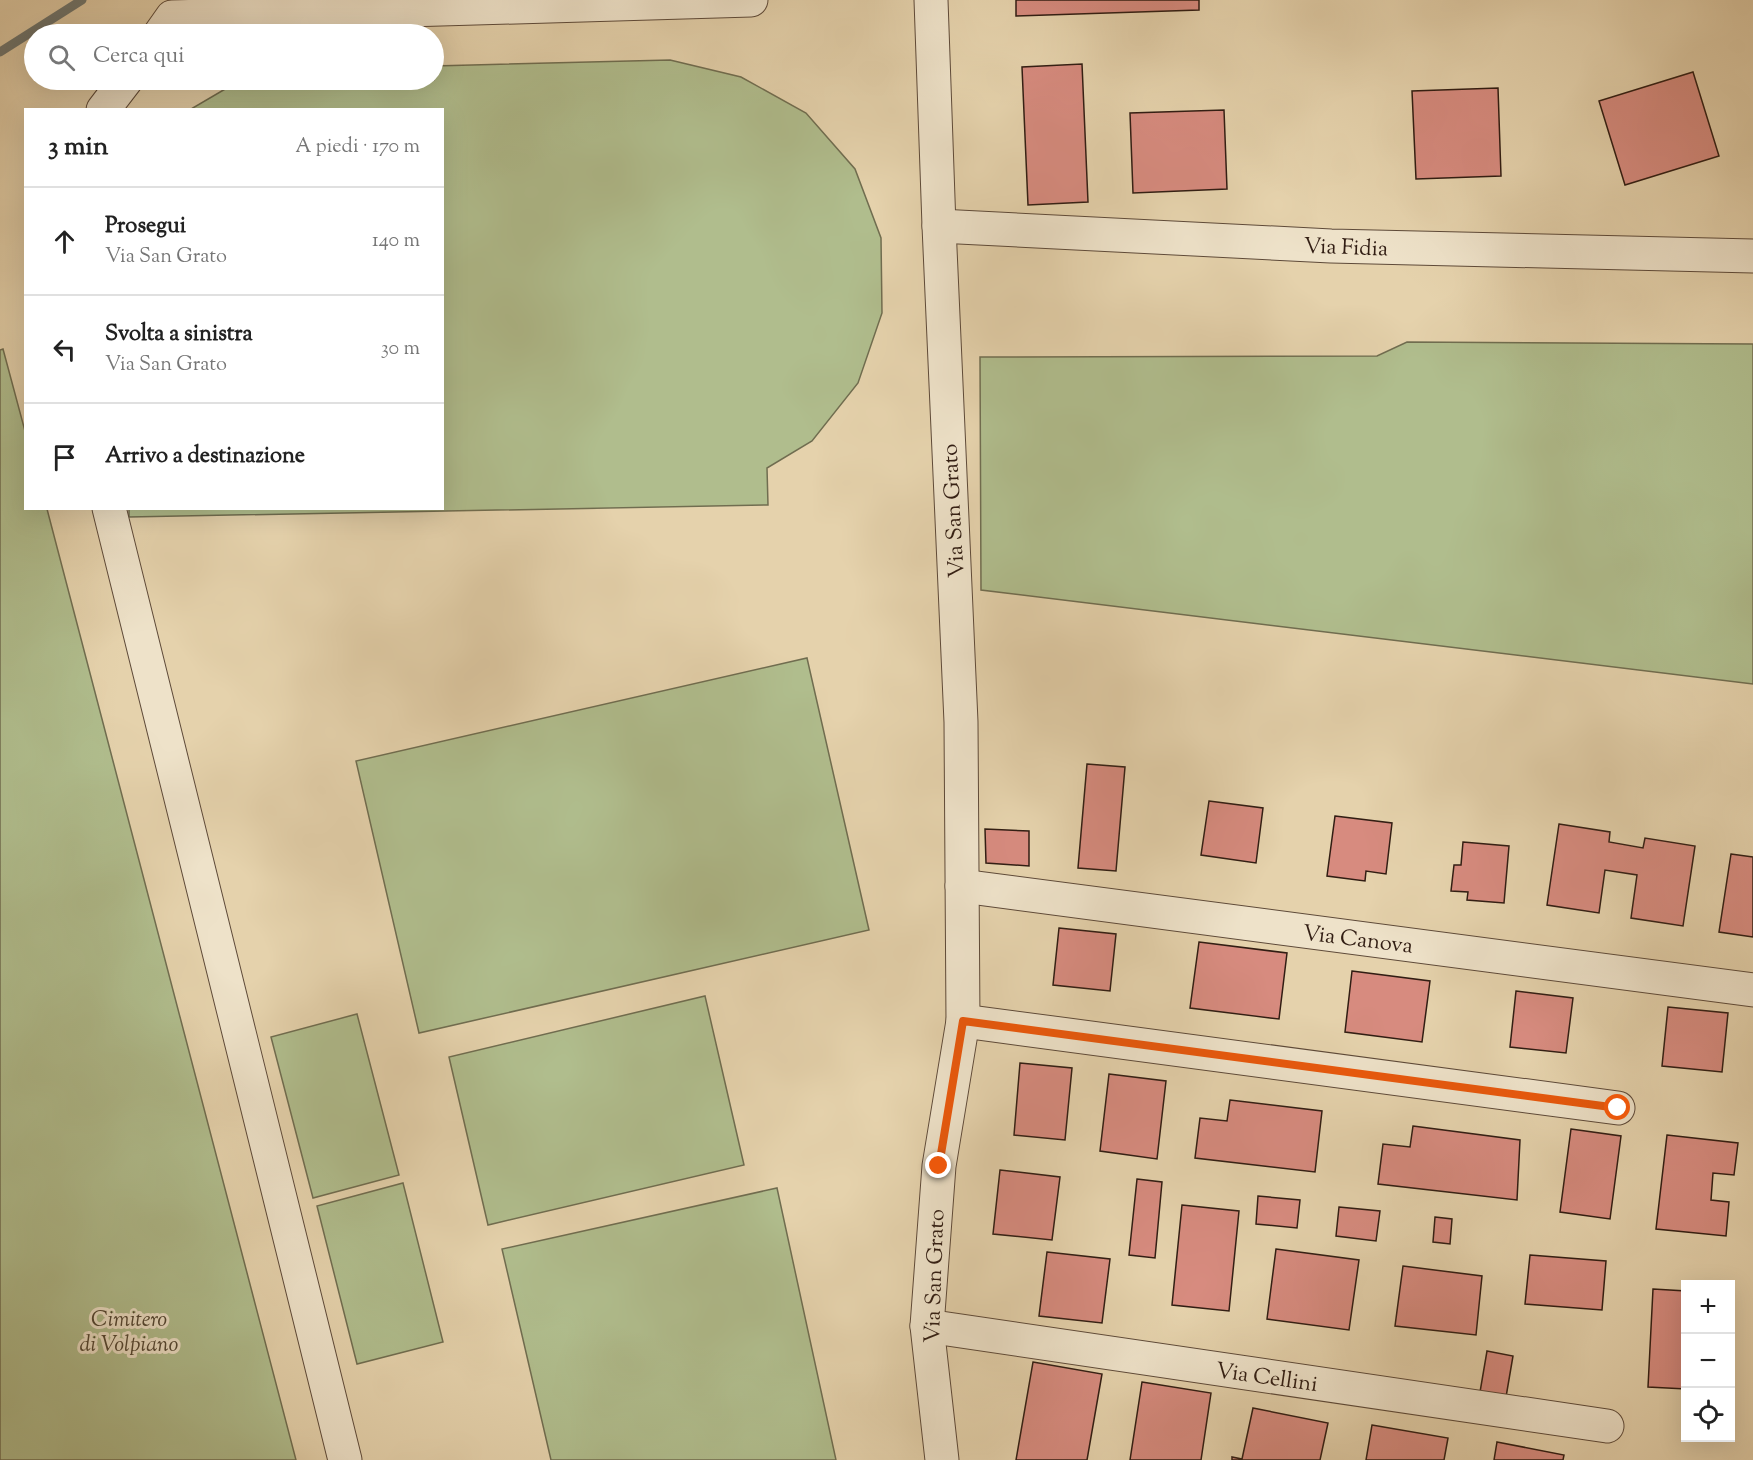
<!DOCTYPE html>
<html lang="it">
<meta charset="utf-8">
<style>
:root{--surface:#fff;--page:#f2f2f2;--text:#222;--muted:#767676;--line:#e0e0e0}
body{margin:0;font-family:"Sorts Mill Goudy",serif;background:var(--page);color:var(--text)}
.controls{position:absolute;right:18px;bottom:18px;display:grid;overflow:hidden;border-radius:0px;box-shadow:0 6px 24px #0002}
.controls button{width:54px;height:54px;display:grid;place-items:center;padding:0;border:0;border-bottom:2px solid var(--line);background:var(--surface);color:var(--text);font:30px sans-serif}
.stop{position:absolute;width:18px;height:18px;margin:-14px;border:4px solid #ea580c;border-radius:50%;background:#fff}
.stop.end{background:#ea580c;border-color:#fff;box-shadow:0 2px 6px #0008}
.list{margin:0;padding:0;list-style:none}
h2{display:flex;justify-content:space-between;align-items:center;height:78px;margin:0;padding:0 24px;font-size:26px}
h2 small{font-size:20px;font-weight:400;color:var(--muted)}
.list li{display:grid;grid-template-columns:39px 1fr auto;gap:18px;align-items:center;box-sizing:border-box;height:108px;padding:0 24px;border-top:2px solid var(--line)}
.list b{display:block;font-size:22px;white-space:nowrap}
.list p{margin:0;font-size:20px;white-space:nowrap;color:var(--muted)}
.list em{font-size:20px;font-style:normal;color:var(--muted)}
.icon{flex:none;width:33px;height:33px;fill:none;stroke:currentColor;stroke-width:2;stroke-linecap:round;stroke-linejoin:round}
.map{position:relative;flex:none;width:1753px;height:1460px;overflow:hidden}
.search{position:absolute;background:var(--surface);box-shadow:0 6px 24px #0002;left:24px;top:24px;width:420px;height:66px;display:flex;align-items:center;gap:15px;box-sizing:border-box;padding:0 21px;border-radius:33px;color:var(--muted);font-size:22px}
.panel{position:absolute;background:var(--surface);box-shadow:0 6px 24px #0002;left:24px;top:108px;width:420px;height:402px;border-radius:0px}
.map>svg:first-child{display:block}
.green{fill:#b0bd8d;stroke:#706d50;stroke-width:1.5}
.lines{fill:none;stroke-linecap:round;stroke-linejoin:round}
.stream{stroke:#6f7873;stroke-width:9}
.building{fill:#d78b7f;stroke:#311d13;stroke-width:1.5}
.minor-casing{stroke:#5e4a39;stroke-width:35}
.minor{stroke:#eee2c9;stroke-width:33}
.route{stroke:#ea580c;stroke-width:8}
.labels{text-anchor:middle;stroke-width:6;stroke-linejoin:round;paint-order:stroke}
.street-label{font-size:22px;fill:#311d13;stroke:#eee2c9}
.park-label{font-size:22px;font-style:italic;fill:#514532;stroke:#eee2c9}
</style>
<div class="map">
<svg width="1753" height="1460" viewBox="0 0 1753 1460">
<rect width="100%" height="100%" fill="#e5d2ac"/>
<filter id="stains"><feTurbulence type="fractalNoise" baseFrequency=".00333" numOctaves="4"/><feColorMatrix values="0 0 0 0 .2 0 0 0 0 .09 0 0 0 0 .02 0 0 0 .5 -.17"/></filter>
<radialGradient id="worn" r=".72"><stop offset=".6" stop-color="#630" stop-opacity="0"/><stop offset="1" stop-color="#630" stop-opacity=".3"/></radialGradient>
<g class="green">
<path d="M670,60L741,77L806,113L855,169L881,238L882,313L858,383L812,441L767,468L768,505L129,517V508H442V110L191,109L232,85L249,80H434V66Z"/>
<path d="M1407,342L1753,344V684L981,590L980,357L1377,356Z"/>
<path d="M3,349L25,431L26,508L47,509L296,1460H0V350Z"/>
<path d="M807,658L869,930L419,1033L356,761Z"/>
<path d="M705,996L744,1165L488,1225L449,1057Z"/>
<path d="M357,1014L399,1175L313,1198L271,1037Z"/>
<path d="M403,1183L443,1342L357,1364L317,1206Z"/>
<path d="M777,1188L836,1460H551L502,1249Z"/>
</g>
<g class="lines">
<path class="stream" d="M0,52L82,0"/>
</g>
<g class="building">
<path d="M1016,0H1199V10L1016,16Z"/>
<path d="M1082,64L1088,202L1028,205L1022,67Z"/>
<path d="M1693,72L1719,156L1625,185L1599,101Z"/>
<path d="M1498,88L1501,176L1416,179L1412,91Z"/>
<path d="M1224,110L1227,189L1133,193L1130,113Z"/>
<path d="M1087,764L1125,767L1116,871L1078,868Z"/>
<path d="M1209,801L1263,808L1256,863L1201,855Z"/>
<path d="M1335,816L1392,823L1386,874L1366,871L1365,881L1327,876Z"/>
<path d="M1559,824L1610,832L1609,842L1643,848L1645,838L1695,846L1683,926L1631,918L1637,875L1605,870L1599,913L1547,905Z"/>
<path d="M985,829L1029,831V866L986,863Z"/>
<path d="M1463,842L1509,846L1504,903L1467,900L1468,892L1451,891L1454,865H1461Z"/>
<path d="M1731,854L1753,857V937L1719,932Z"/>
<path d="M1059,928L1116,934L1110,991L1053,985Z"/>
<path d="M1199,942L1287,953L1279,1019L1190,1008Z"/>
<path d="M1352,971L1430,981L1422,1042L1345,1032Z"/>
<path d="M1516,991L1573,998L1566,1053L1510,1047Z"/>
<path d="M1668,1007L1728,1013L1722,1072L1662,1066Z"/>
<path d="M1020,1063L1072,1068L1065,1140L1014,1135Z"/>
<path d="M1109,1074L1166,1081L1157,1159L1100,1151Z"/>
<path d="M1230,1100L1322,1111L1315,1172L1195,1158L1200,1118L1227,1121Z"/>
<path d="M1413,1126L1520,1140L1517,1200L1378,1184L1383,1144L1410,1147Z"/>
<path d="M1571,1129L1621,1136L1610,1219L1560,1212Z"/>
<path d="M1667,1135L1738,1143L1734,1175L1713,1173L1711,1200L1729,1202L1726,1236L1656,1229Z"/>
<path d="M1000,1170L1060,1177L1052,1240L993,1234Z"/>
<path d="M1137,1179L1162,1182L1155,1258L1129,1255Z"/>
<path d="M1258,1196L1300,1200L1297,1228L1256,1224Z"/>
<path d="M1182,1205L1239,1211L1229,1311L1172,1305Z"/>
<path d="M1339,1207L1380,1211L1376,1241L1336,1236Z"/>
<path d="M1435,1217L1452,1219L1450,1244L1433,1242Z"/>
<path d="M1276,1249L1359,1260L1349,1330L1267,1319Z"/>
<path d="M1047,1252L1110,1259L1102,1323L1039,1316Z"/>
<path d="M1530,1255L1606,1261L1602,1310L1525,1304Z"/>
<path d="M1403,1266L1482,1276L1476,1335L1395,1326Z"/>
<path d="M1653,1289L1686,1291V1389L1648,1387Z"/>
<path d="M1487,1351L1513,1356L1506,1397L1480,1392Z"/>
<path d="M1033,1362L1102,1374L1087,1460H1016Z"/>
<path d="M1142,1382L1211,1393L1201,1460H1130Z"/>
<path d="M1253,1408L1328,1423L1320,1460H1232V1457L1242,1459Z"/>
<path d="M1372,1425L1448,1438L1444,1460H1366Z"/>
<path d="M1497,1442L1564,1455L1563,1460H1494Z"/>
</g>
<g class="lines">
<defs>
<g id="minor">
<path d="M931,0L939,226L961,722L963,1021L939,1166L927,1326L942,1460"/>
<path d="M160,34L172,17L751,0"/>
<path d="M103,110L126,80"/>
<path d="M939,226L1331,246L1753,256"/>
<path d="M109,508L345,1460"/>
<path d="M962,886L1753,990"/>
<path d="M963,1021L1618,1108"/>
<path d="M927,1326L1607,1426"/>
</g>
</defs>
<use href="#minor" class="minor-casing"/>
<use href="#minor" class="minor"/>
</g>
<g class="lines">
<path class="route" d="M939,1166L963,1021L1618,1108"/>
</g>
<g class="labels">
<g class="street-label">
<text transform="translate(1346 246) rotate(2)" y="8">Via Fidia</text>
<text transform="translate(952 511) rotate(-93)" y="8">Via San Grato</text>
<text transform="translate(1358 938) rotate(7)" y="8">Via Canova</text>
<text transform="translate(933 1276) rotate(-88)" y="8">Via San Grato</text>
<text transform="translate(1267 1376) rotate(8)" y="8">Via Cellini</text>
</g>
<g class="park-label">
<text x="129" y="1326">Cimitero<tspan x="129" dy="25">di Volpiano</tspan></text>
</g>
</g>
<rect width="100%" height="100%" filter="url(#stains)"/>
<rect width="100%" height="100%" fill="url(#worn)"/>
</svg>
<div class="controls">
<button>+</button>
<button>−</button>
<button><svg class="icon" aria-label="locate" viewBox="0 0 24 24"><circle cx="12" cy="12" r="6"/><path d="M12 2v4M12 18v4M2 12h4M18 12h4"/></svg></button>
</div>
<div class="stop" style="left:1618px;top:1108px"></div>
<div class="stop end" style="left:939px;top:1166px"></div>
<div class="search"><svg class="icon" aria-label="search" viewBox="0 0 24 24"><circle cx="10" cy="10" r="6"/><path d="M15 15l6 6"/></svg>Cerca qui</div>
<section class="panel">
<h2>3 min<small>A piedi · 170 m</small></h2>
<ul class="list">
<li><svg class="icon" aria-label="ahead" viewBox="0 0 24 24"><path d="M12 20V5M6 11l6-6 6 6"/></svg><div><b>Prosegui</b><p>Via San Grato</p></div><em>140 m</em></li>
<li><svg class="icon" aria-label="left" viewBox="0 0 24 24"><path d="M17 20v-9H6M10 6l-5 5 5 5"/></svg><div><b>Svolta a sinistra</b><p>Via San Grato</p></div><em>30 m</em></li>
<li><svg class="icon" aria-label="arrive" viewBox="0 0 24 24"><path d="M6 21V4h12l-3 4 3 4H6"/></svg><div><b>Arrivo a destinazione</b></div></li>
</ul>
</section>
</div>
